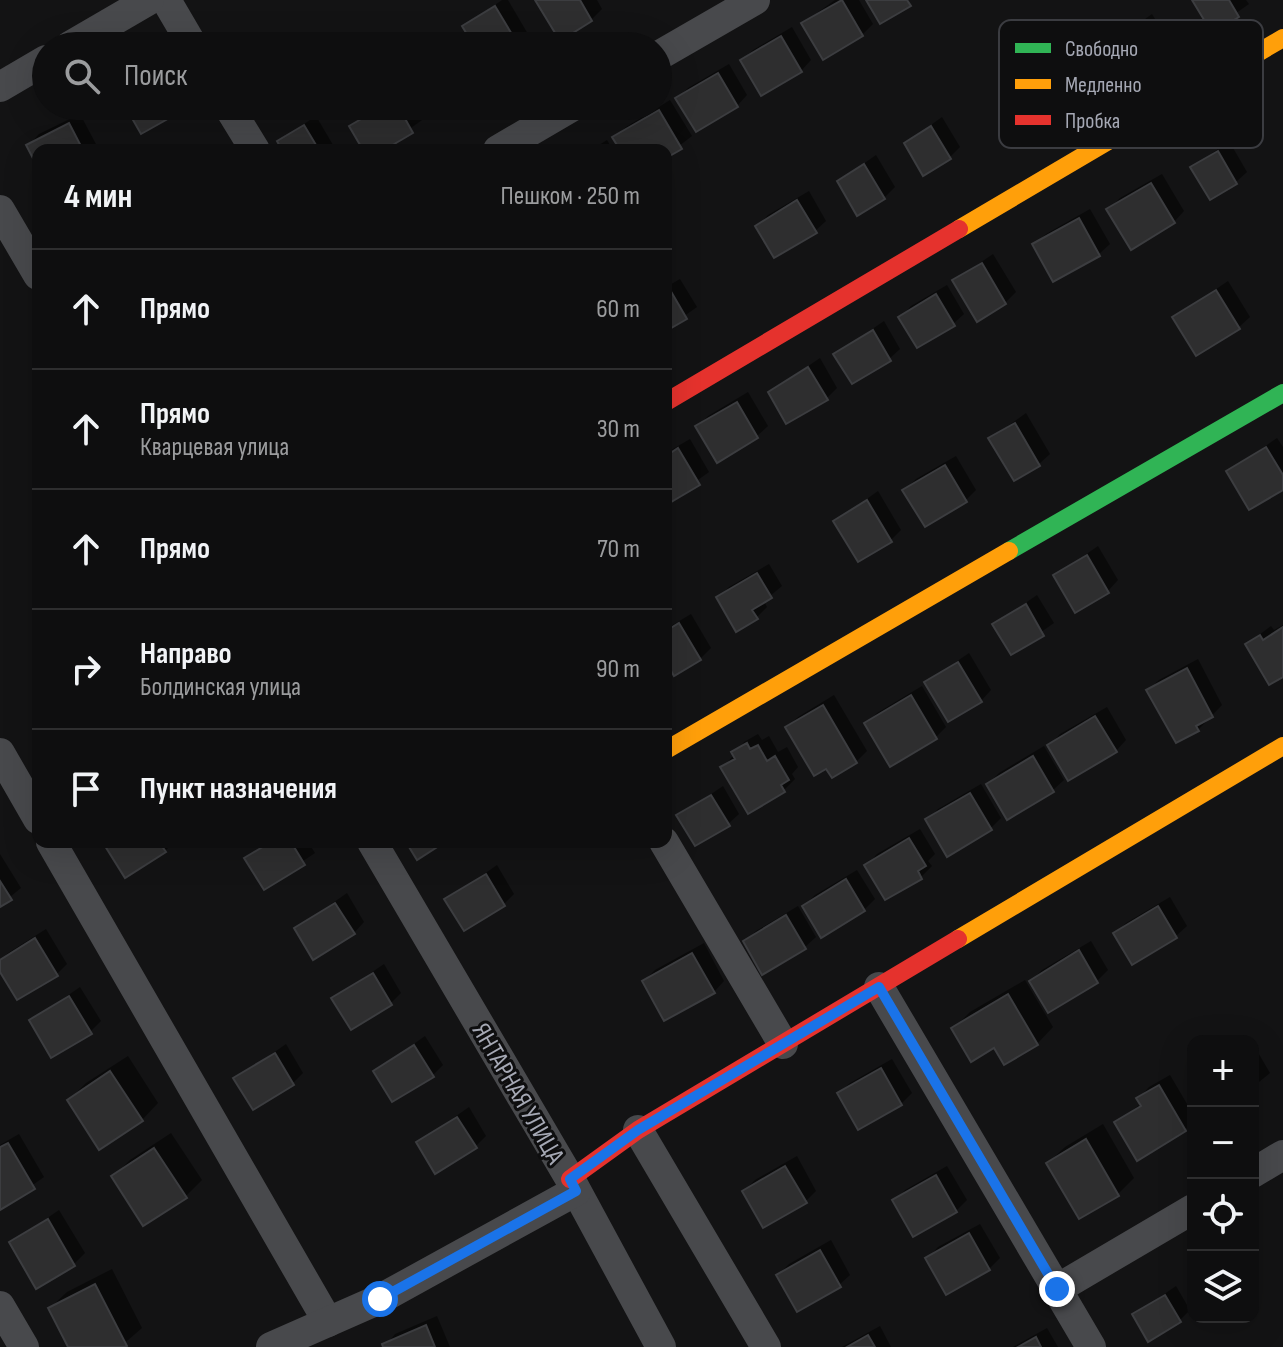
<!DOCTYPE html>
<html lang="ru">
<meta charset="utf-8">
<style>
:root{--surface:#0e0e0f;--page:#1c1c1d;--text:#f1f3f6;--muted:#9b9c9e;--line:#2e2e2f}
body{margin:0;font-family:"Sofia Sans Condensed",sans-serif;background:var(--page);color:var(--text)}
.controls{position:absolute;right:24px;bottom:24px;display:grid;overflow:hidden;border-radius:16px;box-shadow:0 8px 32px #0002}
.controls button{width:72px;height:72px;display:grid;place-items:center;padding:0;border:0;border-bottom:2px solid var(--line);background:var(--surface);color:var(--text);font:40px sans-serif}
.stop{position:absolute;width:24px;height:24px;margin:-18px;border:6px solid #1a73e8;border-radius:50%;background:#fff}
.stop.end{background:#1a73e8;border-color:#fff;box-shadow:0 2px 8px #0008}
.list{margin:0;padding:0;list-style:none}
h2{display:flex;justify-content:space-between;align-items:center;height:104px;margin:0;padding:0 32px;font-size:34px}
h2 small{font-size:26px;font-weight:400;color:var(--muted)}
.list li{display:grid;grid-template-columns:52px 1fr auto;gap:24px;align-items:center;box-sizing:border-box;height:120px;padding:0 32px;border-top:2px solid var(--line)}
.list b{display:block;font-size:30px;white-space:nowrap}
.list p{margin:0;font-size:26px;white-space:nowrap;color:var(--muted)}
.list em{font-size:26px;font-style:normal;color:var(--muted)}
.icon{flex:none;width:44px;height:44px;fill:none;stroke:currentColor;stroke-width:2;stroke-linecap:round;stroke-linejoin:round}
.map{position:relative;flex:none;width:1283px;height:1347px;overflow:hidden}
.search{position:absolute;background:var(--surface);box-shadow:0 8px 32px #0002;left:32px;top:32px;width:640px;height:88px;display:flex;align-items:center;gap:20px;box-sizing:border-box;padding:0 28px;border-radius:44px;color:var(--muted);font-size:30px}
.panel{position:absolute;background:var(--surface);box-shadow:0 8px 32px #0002;left:32px;top:144px;width:640px;height:704px;border-radius:16px}
.map>svg:first-child{display:block}
.shadow{fill:#0007}
.building{fill:#2e2e2f;stroke:#3c3d40;stroke-width:2}
.lines{fill:none;stroke-linecap:round;stroke-linejoin:round}
.street{stroke:#48494c;stroke-width:30}
.fast{stroke:#30b455;stroke-width:18}
.slow{stroke:#ff9f0a;stroke-width:18}
.jam{stroke:#e5322d;stroke-width:18}
.route{stroke:#1a73e8;stroke-width:10}
.labels{text-anchor:middle;stroke-width:6;stroke-linejoin:round;paint-order:stroke}
.street-label{font-size:26px;fill:#a5a8b4;stroke:#0e0e0f}
.key{fill:#0e0e0f;stroke:#3b3c41;stroke-width:2}
.key-label{font-size:22px;fill:#a5a8b4}
</style>
<div class="map">
<svg width="1283" height="1347" viewBox="0 0 1283 1347">
<rect width="100%" height="100%" fill="#131314"/>
<g class="shadow">
<path d="M502,0H508L535,46H476L465,26Z"/>
<path d="M538,0H597L602,9L591,20Z"/>
<path d="M835,0H859L873,24L862,35L803,23Z"/>
<path d="M1195,0H1246L1249,4L1212,30Z"/>
<path d="M1152,14L1170,44L1159,54L1116,40Z"/>
<path d="M792,27L811,60L801,71L743,60L753,50Z"/>
<path d="M729,64L747,95L737,106L678,98L688,88Z"/>
<path d="M670,100L692,136L666,156V150H622L615,138L626,127Z"/>
<path d="M379,106H414L422,120L380,150H366L352,126Z"/>
<path d="M80,114L97,146L92,150H38V164L29,145L39,134Z"/>
<path d="M316,116L336,150H284L279,141Z"/>
<path d="M942,117L960,147L949,158L906,143Z"/>
<path d="M607,140L613,150H591Z"/>
<path d="M1229,141L1247,172L1236,182L1193,167Z"/>
<path d="M876,155L895,187L884,198L839,181Z"/>
<path d="M1162,174L1184,211L1174,222L1109,209L1120,198Z"/>
<path d="M809,191L826,221L815,231L758,226L768,215Z"/>
<path d="M1090,209L1110,244L1099,254L1035,244L1046,234Z"/>
<path d="M993,254L1016,292L1005,303L955,280Z"/>
<path d="M680,279L697,307L666,329V287Z"/>
<path d="M1228,281L1250,317L1239,327L1175,317Z"/>
<path d="M947,285L964,314L953,324L901,317L911,306Z"/>
<path d="M884,321L900,349L889,359L836,354Z"/>
<path d="M820,358L837,388L827,398L770,392Z"/>
<path d="M748,392L768,426L757,436L698,426L708,416Z"/>
<path d="M1026,413L1050,454L1039,464L991,438Z"/>
<path d="M1277,438L1283,447V487L1229,471Z"/>
<path d="M690,439L709,472L666,503V453Z"/>
<path d="M956,456L976,490L966,500L905,490L916,479Z"/>
<path d="M878,491L901,530L890,541L836,521Z"/>
<path d="M1098,546L1118,580L1108,591L1055,576Z"/>
<path d="M769,564L782,586L764,601L767,607L757,617L719,598L729,587Z"/>
<path d="M1037,595L1054,623L1011,653L995,624Z"/>
<path d="M691,614L711,648L700,659L666,658V629Z"/>
<path d="M1283,625V674L1247,644L1271,626L1274,630Z"/>
<path d="M969,653L991,690L981,701L927,682Z"/>
<path d="M1198,659L1222,705L1198,730L1148,690L1159,680Z"/>
<path d="M922,686L946,727L936,737L866,724L877,713Z"/>
<path d="M834,695L867,751L856,762L787,727L798,717Z"/>
<path d="M1107,707L1126,740L1116,751L1050,745L1060,734Z"/>
<path d="M758,734L762,740L769,736L778,752L787,747L798,767L792,774L795,779L784,790L748,811L723,768L744,742Z"/>
<path d="M1044,746L1064,780L1053,790L1008,817L988,784L999,773Z"/>
<path d="M981,784L1001,818L990,829L928,820L938,809Z"/>
<path d="M723,786L739,814L728,824L679,816Z"/>
<path d="M920,829L935,854L928,861L932,866L921,877L867,865L877,854Z"/>
<path d="M111,842H174L165,851Z"/>
<path d="M267,842H308L315,853L265,887L247,858Z"/>
<path d="M0,854L21,888L0,905Z"/>
<path d="M497,865L514,894L504,904L447,900Z"/>
<path d="M857,870L875,899L864,910L804,906L815,895Z"/>
<path d="M347,893L364,922L354,933L297,928Z"/>
<path d="M1170,897L1187,926L1176,936L1132,962L1115,934L1126,923Z"/>
<path d="M798,906L816,937L805,947L745,942L756,931Z"/>
<path d="M46,929L67,964L56,975L0,968V960L8,953Z"/>
<path d="M1091,941L1108,970L1097,981L1049,1010L1031,981L1042,970Z"/>
<path d="M704,943L724,981L714,992L644,981L655,970Z"/>
<path d="M384,964L401,993L391,1003L334,998Z"/>
<path d="M1025,980L1053,1027L1037,1044L994,1046L954,1028L970,1012Z"/>
<path d="M80,987L101,1021L90,1032L31,1021Z"/>
<path d="M425,1036L443,1065L432,1076L376,1071Z"/>
<path d="M286,1044L303,1073L293,1083L236,1079Z"/>
<path d="M1253,1044L1270,1073L1253,1087Z"/>
<path d="M128,1056L158,1103L142,1120L69,1100L86,1083Z"/>
<path d="M892,1059L912,1093L901,1104L839,1093L850,1083Z"/>
<path d="M1170,1075L1193,1114V1122L1185,1130L1117,1122L1142,1103L1139,1098L1149,1087Z"/>
<path d="M469,1107L486,1136L475,1147L419,1142Z"/>
<path d="M1103,1124L1134,1178L1118,1194L1048,1163L1065,1147Z"/>
<path d="M171,1133L202,1180L186,1196L114,1176L130,1160Z"/>
<path d="M19,1134L44,1177L0,1208V1145Z"/>
<path d="M797,1156L816,1191L806,1201L744,1191L755,1180Z"/>
<path d="M947,1166L967,1200L956,1211L895,1201L905,1190Z"/>
<path d="M59,1210L85,1253L74,1264L37,1286L11,1243Z"/>
<path d="M980,1224L1000,1258L989,1269L928,1258L938,1247Z"/>
<path d="M831,1240L850,1275L839,1285L778,1275L789,1264Z"/>
<path d="M1253,1261L1258,1270L1253,1275Z"/>
<path d="M112,1269L142,1328L120,1347H70L50,1308L67,1292Z"/>
<path d="M1176,1286L1190,1310L1179,1321L1134,1315Z"/>
<path d="M437,1316L450,1347H385L395,1334Z"/>
<path d="M880,1326L891,1347H842Z"/>
<path d="M1047,1328L1058,1347H1013Z"/>
</g>
<g class="building">
<path d="M535,0H580L592,21L560,41Z"/>
<path d="M842,0L863,36L823,60L801,23Z"/>
<path d="M866,0H907L911,6L880,24Z"/>
<path d="M1192,0H1229L1239,17L1212,33Z"/>
<path d="M495,6L519,46H474L462,26Z"/>
<path d="M781,36L802,72L761,96L740,60Z"/>
<path d="M718,73L738,107L696,132L675,98Z"/>
<path d="M125,106H179L182,111L141,134Z"/>
<path d="M384,106H398L413,133L384,150H363L349,126Z"/>
<path d="M659,110L682,149L666,158V150H620L612,137Z"/>
<path d="M69,123L83,150H38V168L26,145Z"/>
<path d="M304,125L319,150H282L277,141Z"/>
<path d="M931,126L951,159L923,176L904,143Z"/>
<path d="M1218,151L1237,184L1210,200L1190,167Z"/>
<path d="M864,164L885,199L857,216L837,181Z"/>
<path d="M1151,183L1175,223L1131,250L1106,209Z"/>
<path d="M797,200L817,233L774,258L755,226Z"/>
<path d="M1079,218L1100,256L1053,282L1032,244Z"/>
<path d="M982,263L1006,304L977,322L952,280Z"/>
<path d="M669,288L687,319L666,331V290Z"/>
<path d="M1216,290L1240,329L1196,356L1172,317Z"/>
<path d="M936,294L955,326L917,348L898,317Z"/>
<path d="M873,330L891,361L852,384L833,354Z"/>
<path d="M808,367L828,400L786,424L768,392Z"/>
<path d="M737,402L758,438L717,463L695,426Z"/>
<path d="M1015,423L1040,466L1014,481L988,438Z"/>
<path d="M1266,447L1283,475V490L1249,510L1226,471Z"/>
<path d="M678,448L700,485L666,505V456Z"/>
<path d="M945,465L967,502L925,527L902,490Z"/>
<path d="M867,500L892,542L858,562L833,521Z"/>
<path d="M1087,555L1109,593L1075,613L1053,575Z"/>
<path d="M757,573L772,598L752,610L758,619L736,632L716,597Z"/>
<path d="M1026,604L1044,636L1011,655L992,624Z"/>
<path d="M679,623L701,660L674,676L666,662V631Z"/>
<path d="M1283,627V677L1269,685L1245,644L1260,635L1263,640Z"/>
<path d="M958,662L982,702L948,722L924,682Z"/>
<path d="M1187,668L1213,717L1196,726L1199,731L1176,743L1146,690Z"/>
<path d="M911,695L937,739L890,767L864,723Z"/>
<path d="M823,705L857,763L832,778L826,769L814,776L785,727Z"/>
<path d="M1095,716L1117,752L1068,781L1047,745Z"/>
<path d="M747,743L750,749L758,745L767,761L775,756L789,780L781,785L785,792L748,814L720,767L735,759L731,752Z"/>
<path d="M1033,756L1054,792L1007,820L986,784Z"/>
<path d="M970,793L992,830L947,857L925,819Z"/>
<path d="M711,795L730,826L695,846L676,815Z"/>
<path d="M909,838L926,866L918,871L922,879L885,900L864,865Z"/>
<path d="M111,842H159L166,852L125,878L105,846Z"/>
<path d="M271,842H291L305,865L264,890L244,858Z"/>
<path d="M406,842H445L417,860Z"/>
<path d="M486,874L505,906L464,931L444,899Z"/>
<path d="M846,879L865,911L821,938L802,906Z"/>
<path d="M0,881L12,900L0,907Z"/>
<path d="M335,903L355,934L313,960L294,928Z"/>
<path d="M1158,906L1177,938L1132,965L1113,933Z"/>
<path d="M786,915L806,949L762,975L743,941Z"/>
<path d="M35,938L58,976L17,1000L0,972V960Z"/>
<path d="M1079,950L1098,983L1048,1013L1029,981Z"/>
<path d="M692,953L715,993L664,1021L642,981Z"/>
<path d="M373,973L392,1005L351,1030L331,998Z"/>
<path d="M1008,994L1038,1045L1004,1065L994,1048L971,1062L951,1028Z"/>
<path d="M69,996L92,1034L51,1058L29,1020Z"/>
<path d="M414,1045L434,1077L392,1102L373,1071Z"/>
<path d="M275,1053L294,1085L253,1110L233,1078Z"/>
<path d="M881,1068L902,1105L858,1130L837,1093Z"/>
<path d="M110,1071L143,1121L99,1150L67,1100Z"/>
<path d="M1159,1085L1186,1131L1137,1161L1114,1122L1141,1106L1136,1098Z"/>
<path d="M457,1117L477,1148L435,1174L416,1142Z"/>
<path d="M1086,1139L1119,1196L1079,1219L1046,1163Z"/>
<path d="M8,1143L35,1189L0,1210V1147Z"/>
<path d="M154,1148L187,1198L143,1226L111,1176Z"/>
<path d="M785,1166L807,1203L763,1228L742,1191Z"/>
<path d="M936,1175L957,1212L913,1237L892,1200Z"/>
<path d="M48,1219L75,1266L36,1289L9,1242Z"/>
<path d="M969,1233L990,1270L946,1295L925,1258Z"/>
<path d="M820,1250L841,1287L797,1312L776,1275Z"/>
<path d="M95,1284L127,1346L125,1347H68L48,1308Z"/>
<path d="M1165,1295L1181,1322L1148,1342L1132,1314Z"/>
<path d="M426,1325L435,1347H383L382,1344Z"/>
<path d="M868,1335L875,1347H847Z"/>
<path d="M1036,1337L1041,1347H1018Z"/>
</g>
<g class="lines">
<g class="street">
<path d="M166,0L193,46"/>
<path d="M70,46L149,0"/>
<path d="M658,56L755,0"/>
<path d="M0,87L46,60"/>
<path d="M228,106L255,150"/>
<path d="M498,150L573,106"/>
<path d="M0,210L38,275"/>
<path d="M0,753L38,819"/>
<path d="M51,842L328,1322"/>
<path d="M372,842L570,1179L661,1347"/>
<path d="M664,842L783,1044"/>
<path d="M879,987L1091,1347"/>
<path d="M638,1130L766,1347"/>
<path d="M1253,1173L1283,1155"/>
<path d="M1057,1289L1193,1209"/>
<path d="M0,1306L24,1347"/>
<path d="M271,1347L380,1299L576,1191"/>
</g>
<path class="fast" d="M1009,551L1283,393"/>
<g class="slow">
<path d="M959,229L1283,38"/>
<path d="M666,750L1009,551"/>
<path d="M958,939L1283,746"/>
</g>
<g class="jam">
<path d="M666,402L959,229"/>
<path d="M570,1179L638,1130L958,939"/>
</g>
</g>
<g class="lines">
<path class="route" d="M380,1299L576,1191L570,1179L638,1130L879,987L1057,1289"/>
</g>
<g class="labels">
<g class="street-label">
<text transform="translate(519 1093) rotate(60)" y="9">ЯНТАРНАЯ УЛИЦА</text>
</g>
</g>
<rect x="999" y="20" width="264" height="128" rx="12" class="key"/>
<rect x="1015" y="43" width="36" height="10" fill="#30b455"/>
<rect x="1015" y="79" width="36" height="10" fill="#ff9f0a"/>
<rect x="1015" y="115" width="36" height="10" fill="#e5322d"/>
<g class="key-label">
<text x="1065" y="56">Свободно</text>
<text x="1065" y="92">Медленно</text>
<text x="1065" y="128">Пробка</text>
</g>
</svg>
<div class="controls">
<button>+</button>
<button>−</button>
<button><svg class="icon" aria-label="locate" viewBox="0 0 24 24"><circle cx="12" cy="12" r="6"/><path d="M12 2v4M12 18v4M2 12h4M18 12h4"/></svg></button>
<button><svg class="icon" aria-label="layers" viewBox="0 0 24 24"><path d="M12 4l9 5-9 5-9-5zM3 14l9 5 9-5"/></svg></button>
</div>
<div class="stop" style="left:380px;top:1299px"></div>
<div class="stop end" style="left:1057px;top:1289px"></div>
<div class="search"><svg class="icon" aria-label="search" viewBox="0 0 24 24"><circle cx="10" cy="10" r="6"/><path d="M15 15l6 6"/></svg>Поиск</div>
<section class="panel">
<h2>4 мин<small>Пешком · 250 m</small></h2>
<ul class="list">
<li><svg class="icon" aria-label="ahead" viewBox="0 0 24 24"><path d="M12 20V5M6 11l6-6 6 6"/></svg><div><b>Прямо</b></div><em>60 m</em></li>
<li><svg class="icon" aria-label="ahead" viewBox="0 0 24 24"><path d="M12 20V5M6 11l6-6 6 6"/></svg><div><b>Прямо</b><p>Кварцевая улица</p></div><em>30 m</em></li>
<li><svg class="icon" aria-label="ahead" viewBox="0 0 24 24"><path d="M12 20V5M6 11l6-6 6 6"/></svg><div><b>Прямо</b></div><em>70 m</em></li>
<li><svg class="icon" aria-label="right" viewBox="0 0 24 24"><path d="M7 20v-9h11M14 6l5 5-5 5"/></svg><div><b>Направо</b><p>Болдинская улица</p></div><em>90 m</em></li>
<li><svg class="icon" aria-label="arrive" viewBox="0 0 24 24"><path d="M6 21V4h12l-3 4 3 4H6"/></svg><div><b>Пункт назначения</b></div></li>
</ul>
</section>
</div>
